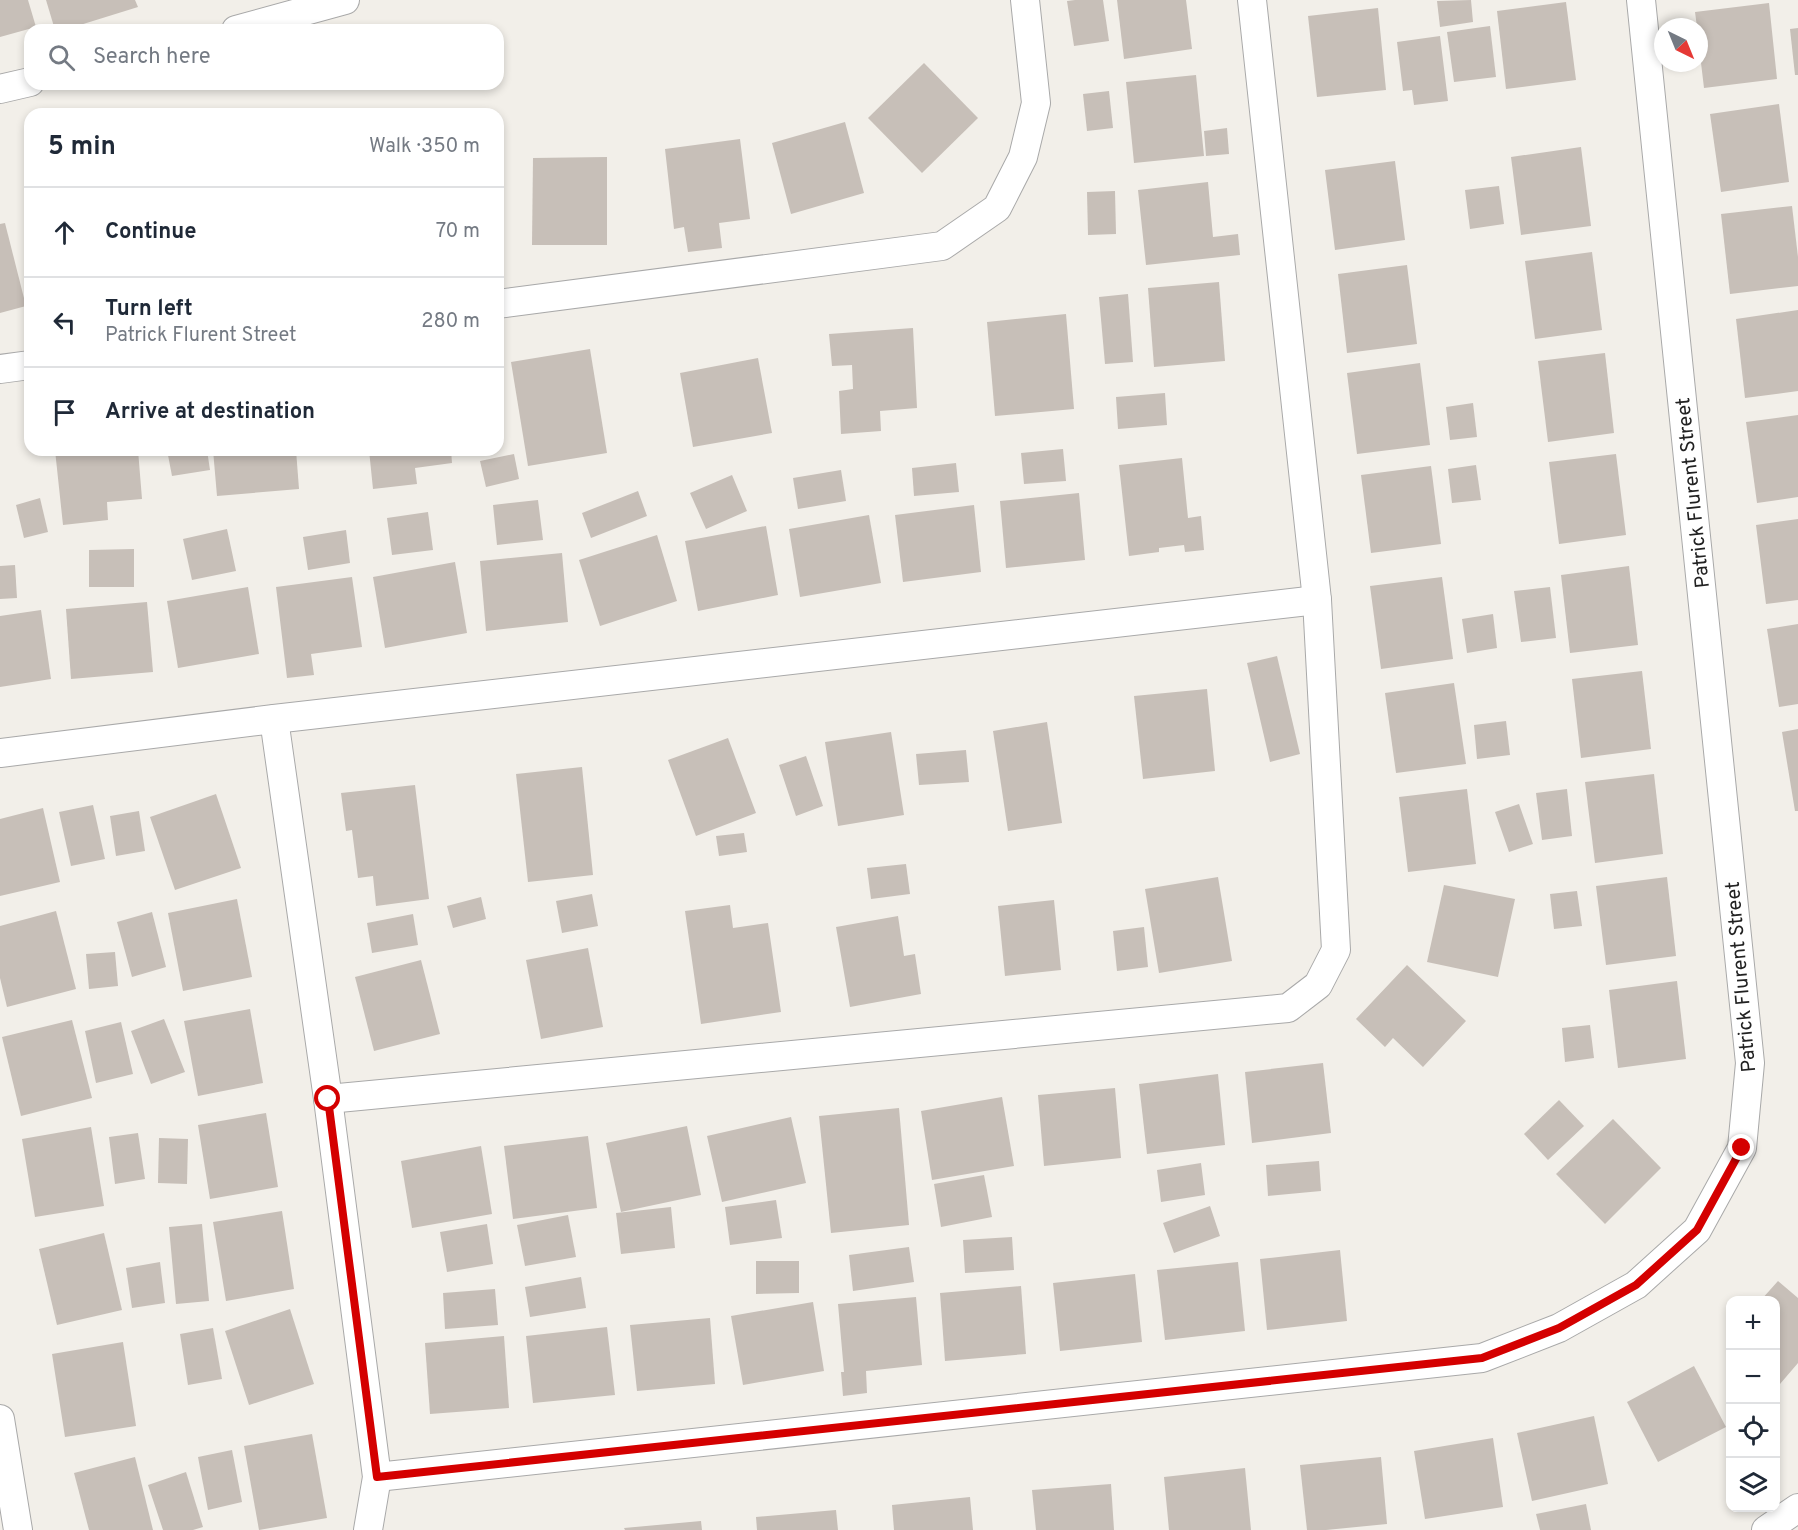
<!DOCTYPE html>
<meta charset="utf-8">
<style>
:root{--surface:#fff;--page:#f2f2f3;--text:#1f2937;--muted:#747a83;--line:#e0e1e3}
body{margin:0;font-family:Overpass,sans-serif;background:var(--page);color:var(--text)}
.controls{position:absolute;right:18px;bottom:18px;display:grid;overflow:hidden;border-radius:12px;box-shadow:0 3px 9px #0003}
.controls button{width:54px;height:54px;display:grid;place-items:center;padding:0;border:0;border-bottom:2px solid var(--line);background:var(--surface);color:var(--text);font:30px sans-serif}
.compass{position:absolute;left:1654px;top:18px;width:54px;height:54px;border-radius:50%;background:var(--surface);box-shadow:0 3px 9px #0003;rotate:137deg}
.stop{position:absolute;width:18px;height:18px;margin:-14px;border:4px solid #d40000;border-radius:50%;background:#fff}
.stop.end{background:#d40000;border-color:#fff;box-shadow:0 2px 6px #0008}
.list{margin:0;padding:0;list-style:none}
h2{display:flex;justify-content:space-between;align-items:center;height:78px;margin:0;padding:0 24px;font-size:26px}
h2 small{font-size:20px;font-weight:400;color:var(--muted)}
.list li{display:grid;grid-template-columns:39px 1fr auto;gap:18px;align-items:center;box-sizing:border-box;height:90px;padding:0 24px;border-top:2px solid var(--line)}
.list b{display:block;font-size:22px;white-space:nowrap}
.list p{margin:0;font-size:20px;white-space:nowrap;color:var(--muted)}
.list em{font-size:20px;font-style:normal;color:var(--muted)}
.icon{flex:none;width:33px;height:33px;fill:none;stroke:currentColor;stroke-width:2;stroke-linecap:round;stroke-linejoin:round}
.map{position:relative;flex:none;width:1798px;height:1530px;overflow:hidden}
.search{position:absolute;background:var(--surface);box-shadow:0 3px 9px #0003;left:24px;top:24px;width:480px;height:66px;display:flex;align-items:center;gap:15px;box-sizing:border-box;padding:0 21px;border-radius:18px;color:var(--muted);font-size:22px}
.panel{position:absolute;background:var(--surface);box-shadow:0 3px 9px #0003;left:24px;top:108px;width:480px;height:348px;border-radius:18px}
.map>svg:first-child{display:block}
.building{fill:#c7bfb8}
.lines{fill:none;stroke-linecap:round;stroke-linejoin:round}
.street-casing{stroke:#a9a9a9;stroke-width:30}
.street{stroke:#fff;stroke-width:28}
.route{stroke:#d40000;stroke-width:8}
.labels{text-anchor:middle;stroke-width:4.5;stroke-linejoin:round;paint-order:stroke}
.street-label{font-size:20px;fill:#222;stroke:#fff}
</style>
<div class="map">
<svg width="1798" height="1530" viewBox="0 0 1798 1530">
<rect width="100%" height="100%" fill="#f2efe9"/>
<g class="building">
<path d="M0,0H28L36,27L0,37Z"/>
<path d="M46,0H135L138,7L64,30H55Z"/>
<path d="M1075,0H1103L1109,41L1074,46L1067,1Z"/>
<path d="M1117,0H1186L1192,49L1124,59Z"/>
<path d="M1471,0L1473,22L1440,27L1437,1Z"/>
<path d="M1566,2L1576,80L1506,89L1497,11Z"/>
<path d="M1769,3L1777,79L1704,88L1699,46V27H1697L1695,12Z"/>
<path d="M1378,8L1386,90L1317,97L1308,16Z"/>
<path d="M1490,26L1496,77L1454,82L1447,32Z"/>
<path d="M1798,28V75H1795L1790,29Z"/>
<path d="M1440,36L1448,101L1414,105L1412,90L1403,91L1397,42Z"/>
<path d="M924,63L978,118L922,173L868,118Z"/>
<path d="M1196,75L1204,156L1134,163L1126,82Z"/>
<path d="M1109,91L1113,128L1087,131L1083,94Z"/>
<path d="M1779,104L1789,182L1721,192L1710,114Z"/>
<path d="M845,122L864,193L791,214L772,143Z"/>
<path d="M1227,128L1229,154L1206,156L1204,131Z"/>
<path d="M740,139L750,219L719,223L722,248L688,252L684,227L674,229L665,149Z"/>
<path d="M1581,147L1591,226L1521,235L1511,157Z"/>
<path d="M607,157V245H532L533,158Z"/>
<path d="M1395,161L1405,240L1335,250L1325,170Z"/>
<path d="M1208,182L1213,237L1238,234L1240,255L1146,265L1138,190Z"/>
<path d="M1499,186L1504,224L1470,229L1465,190Z"/>
<path d="M1115,191L1116,234L1088,235L1087,192Z"/>
<path d="M1792,206L1798,257V286L1730,294L1721,214Z"/>
<path d="M5,223L26,306L0,313V224Z"/>
<path d="M1592,252L1602,330L1535,339L1525,261Z"/>
<path d="M1407,265L1417,344L1347,353L1338,274Z"/>
<path d="M1219,282L1225,361L1154,367L1148,288Z"/>
<path d="M1128,294L1133,362L1105,364L1099,297Z"/>
<path d="M1798,310V391L1745,398L1736,319Z"/>
<path d="M1066,314L1074,409L995,416L987,322Z"/>
<path d="M913,328L917,408L880,411L881,431L841,434L839,391L853,389L852,365L832,366L829,334Z"/>
<path d="M590,349L607,453L528,466L511,362Z"/>
<path d="M1605,353L1614,433L1548,442L1538,361Z"/>
<path d="M758,358L772,433L693,447L680,373Z"/>
<path d="M1420,363L1430,445L1357,454L1347,373Z"/>
<path d="M1165,393L1167,425L1118,429L1116,397Z"/>
<path d="M1473,403L1477,437L1450,440L1446,407Z"/>
<path d="M1798,415V497L1757,503L1746,422Z"/>
<path d="M1063,449L1066,481L1024,484L1021,453Z"/>
<path d="M55,450H138L142,499L107,502L108,520L63,525Z"/>
<path d="M167,450H207L210,470L172,476Z"/>
<path d="M213,450H296L299,489L217,496Z"/>
<path d="M369,450H451L452,463L415,468L417,484L373,489Z"/>
<path d="M514,454L519,479L486,487L480,461Z"/>
<path d="M1616,454L1626,535L1559,544L1549,462Z"/>
<path d="M1182,458L1188,518L1201,516L1204,550L1185,552L1184,545L1159,548V552L1129,556L1119,465Z"/>
<path d="M956,463L959,492L914,496L912,468Z"/>
<path d="M1476,465L1481,500L1452,503L1448,469Z"/>
<path d="M1431,466L1441,544L1371,553L1361,475Z"/>
<path d="M841,470L846,501L798,509L793,478Z"/>
<path d="M732,475L747,511L706,529L690,493Z"/>
<path d="M638,491L647,516L591,538L582,513Z"/>
<path d="M1079,493L1085,560L1006,568L1000,501Z"/>
<path d="M40,498L48,532L24,538L16,505Z"/>
<path d="M538,500L543,540L497,545L493,505Z"/>
<path d="M974,505L981,572L903,582L895,515Z"/>
<path d="M428,512L433,550L392,555L387,518Z"/>
<path d="M869,515L881,583L800,597L789,529Z"/>
<path d="M1798,519V600L1766,604L1756,525Z"/>
<path d="M766,526L778,595L698,611L685,541Z"/>
<path d="M227,529L236,571L192,580L183,539Z"/>
<path d="M346,530L350,563L308,570L303,537Z"/>
<path d="M657,535L677,601L600,626L579,560Z"/>
<path d="M134,549V587H89V550Z"/>
<path d="M562,553L568,622L486,631L480,561Z"/>
<path d="M455,562L467,633L385,648L373,577Z"/>
<path d="M15,565L17,598L0,599V566Z"/>
<path d="M1629,566L1638,645L1570,653L1561,575Z"/>
<path d="M352,577L362,647L311,654L314,675L287,678L276,587Z"/>
<path d="M1442,577L1453,659L1381,669L1370,586Z"/>
<path d="M248,587L259,654L178,668L167,601Z"/>
<path d="M1550,587L1556,638L1521,642L1514,591Z"/>
<path d="M147,602L153,672L71,679L66,609Z"/>
<path d="M41,610L51,679L0,687V616Z"/>
<path d="M1493,614L1497,648L1467,653L1462,619Z"/>
<path d="M1798,624V704L1779,707L1767,629Z"/>
<path d="M1277,656L1300,754L1270,762L1247,663Z"/>
<path d="M1642,671L1651,749L1581,758L1572,679Z"/>
<path d="M1454,683L1466,764L1396,773L1385,693Z"/>
<path d="M1207,689L1215,771L1143,779L1134,696Z"/>
<path d="M1506,721L1510,755L1477,759L1474,725Z"/>
<path d="M1047,722L1062,823L1008,831L993,731Z"/>
<path d="M1798,729V811H1795L1782,732Z"/>
<path d="M891,732L904,815L838,826L825,742Z"/>
<path d="M728,738L756,813L696,836L668,760Z"/>
<path d="M966,750L969,782L919,785L916,754Z"/>
<path d="M806,756L823,806L796,816L779,765Z"/>
<path d="M582,767L593,875L528,882L516,774Z"/>
<path d="M1654,774L1663,854L1595,863L1585,782Z"/>
<path d="M415,785L429,899L376,906L373,876L358,878L352,830L346,831L341,793Z"/>
<path d="M1467,789L1476,864L1408,872L1399,797Z"/>
<path d="M1567,789L1572,836L1542,840L1536,793Z"/>
<path d="M216,794L241,868L175,890L150,817Z"/>
<path d="M1519,804L1533,844L1509,852L1495,812Z"/>
<path d="M93,805L105,859L71,866L59,812Z"/>
<path d="M43,808L60,882L0,896V819Z"/>
<path d="M139,811L145,851L116,856L110,816Z"/>
<path d="M744,833L747,852L719,856L716,836Z"/>
<path d="M906,864L910,894L871,899L867,868Z"/>
<path d="M1218,877L1232,961L1159,973L1145,889Z"/>
<path d="M1667,877L1676,956L1606,965L1596,886Z"/>
<path d="M1444,885L1515,899L1498,977L1427,962Z"/>
<path d="M1577,891L1582,926L1554,929L1550,894Z"/>
<path d="M592,894L598,926L562,933L556,901Z"/>
<path d="M481,897L486,919L453,928L447,906Z"/>
<path d="M237,899L252,977L183,991L168,913Z"/>
<path d="M1054,900L1061,970L1005,976L998,906Z"/>
<path d="M730,905L733,928L768,923L781,1012L701,1024L685,911Z"/>
<path d="M56,911L76,989L7,1007L0,978V926Z"/>
<path d="M152,912L166,967L132,977L117,922Z"/>
<path d="M413,914L418,945L372,953L367,923Z"/>
<path d="M898,916L904,956L915,954L921,994L850,1007L836,927Z"/>
<path d="M1144,927L1148,967L1117,971L1113,931Z"/>
<path d="M588,948L603,1027L541,1039L526,960Z"/>
<path d="M115,952L118,986L89,989L86,954Z"/>
<path d="M421,960L440,1034L374,1051L355,977Z"/>
<path d="M1407,965L1466,1021L1423,1067L1393,1038L1385,1047L1356,1019Z"/>
<path d="M1677,981L1686,1059L1618,1068L1609,990Z"/>
<path d="M250,1009L263,1083L198,1096L184,1021Z"/>
<path d="M164,1019L185,1072L151,1084L131,1031Z"/>
<path d="M72,1020L92,1098L21,1116L2,1037Z"/>
<path d="M121,1022L133,1074L96,1083L85,1031Z"/>
<path d="M1590,1025L1594,1058L1565,1062L1562,1028Z"/>
<path d="M1323,1063L1331,1133L1252,1143L1245,1072Z"/>
<path d="M1218,1074L1225,1145L1147,1154L1139,1084Z"/>
<path d="M1115,1088L1121,1158L1044,1166L1038,1095Z"/>
<path d="M1002,1097L1014,1166L932,1180L921,1111Z"/>
<path d="M1559,1100L1584,1126L1548,1160L1524,1134Z"/>
<path d="M899,1108L909,1225L831,1233L819,1116Z"/>
<path d="M266,1113L278,1187L210,1199L198,1125Z"/>
<path d="M791,1117L806,1183L722,1202L707,1136Z"/>
<path d="M1613,1119L1661,1168L1605,1224L1556,1174Z"/>
<path d="M687,1126L701,1195L621,1212L606,1143Z"/>
<path d="M91,1127L104,1206L35,1217L22,1139Z"/>
<path d="M138,1133L145,1179L115,1184L109,1137Z"/>
<path d="M588,1136L597,1208L513,1219L504,1146Z"/>
<path d="M159,1138L188,1139L187,1184L158,1183Z"/>
<path d="M481,1146L492,1214L412,1228L401,1161Z"/>
<path d="M1319,1161L1321,1191L1268,1196L1266,1165Z"/>
<path d="M1201,1163L1205,1195L1161,1202L1157,1170Z"/>
<path d="M984,1175L992,1217L941,1227L934,1184Z"/>
<path d="M776,1200L782,1238L730,1245L725,1207Z"/>
<path d="M1210,1206L1220,1236L1174,1253L1163,1223Z"/>
<path d="M671,1207L675,1248L621,1254L616,1213Z"/>
<path d="M282,1211L294,1289L226,1301L213,1222Z"/>
<path d="M568,1215L576,1257L525,1266L517,1225Z"/>
<path d="M202,1224L209,1301L176,1304L169,1227Z"/>
<path d="M487,1224L493,1264L447,1272L440,1232Z"/>
<path d="M104,1233L122,1310L57,1325L39,1249Z"/>
<path d="M1012,1237L1014,1270L965,1273L963,1240Z"/>
<path d="M909,1247L914,1282L853,1291L849,1255Z"/>
<path d="M1340,1250L1347,1321L1267,1330L1260,1259Z"/>
<path d="M756,1261H799V1293L756,1294Z"/>
<path d="M160,1262L165,1303L132,1308L126,1268Z"/>
<path d="M1238,1262L1245,1331L1165,1340L1157,1270Z"/>
<path d="M1135,1274L1142,1342L1060,1351L1053,1283Z"/>
<path d="M581,1277L586,1308L530,1317L525,1287Z"/>
<path d="M1778,1281L1798,1298V1363L1780,1384L1776,1380V1300H1761Z"/>
<path d="M1021,1286L1026,1354L945,1361L940,1293Z"/>
<path d="M495,1289L498,1325L445,1329L443,1293Z"/>
<path d="M916,1297L922,1365L866,1371L867,1393L843,1396L841,1372H844L838,1304Z"/>
<path d="M813,1302L824,1371L743,1385L731,1316Z"/>
<path d="M290,1309L314,1384L249,1405L225,1331Z"/>
<path d="M710,1318L715,1384L637,1391L630,1325Z"/>
<path d="M607,1327L615,1395L533,1403L526,1336Z"/>
<path d="M213,1328L222,1379L188,1385L180,1334Z"/>
<path d="M504,1336L509,1408L430,1414L425,1343Z"/>
<path d="M123,1342L136,1426L65,1437L52,1354Z"/>
<path d="M1694,1366L1726,1427L1658,1462L1627,1402Z"/>
<path d="M1594,1416L1608,1484L1532,1501L1517,1433Z"/>
<path d="M312,1434L327,1518L259,1530L244,1446Z"/>
<path d="M1493,1438L1503,1507L1425,1519L1414,1451Z"/>
<path d="M232,1450L242,1502L208,1510L198,1457Z"/>
<path d="M135,1457L153,1530H89L74,1473Z"/>
<path d="M1381,1457L1387,1524L1326,1530H1307L1300,1465Z"/>
<path d="M1245,1468L1251,1530H1169L1164,1477Z"/>
<path d="M186,1472L203,1527L193,1530H163L148,1485Z"/>
<path d="M1111,1484L1114,1530H1036L1032,1490Z"/>
<path d="M970,1497L973,1530H894L892,1505Z"/>
<path d="M1586,1504L1591,1530H1540L1536,1514Z"/>
<path d="M836,1510L838,1530H757L756,1517Z"/>
<path d="M701,1521L702,1530H625L624,1528Z"/>
</g>
<g class="lines">
<defs>
<g id="street">
<path d="M236,30L345,0"/>
<path d="M0,89L30,82"/>
<path d="M498,304L942,246L997,208L1023,157L1036,103L1025,0"/>
<path d="M0,369L30,365"/>
<path d="M274,719L328,1099L377,1477L368,1530"/>
<path d="M0,753L274,719L1317,600"/>
<path d="M328,1099L1288,1008L1318,985L1336,950L1317,600L1252,0"/>
<path d="M0,1419L18,1530"/>
<path d="M377,1477L1482,1358L1559,1328L1636,1285L1697,1230L1742,1148L1750,1063L1641,0"/>
<path d="M1766,1530L1798,1508"/>
</g>
</defs>
<use href="#street" class="street-casing"/>
<use href="#street" class="street"/>
</g>
<g class="lines">
<path class="route" d="M328,1099L377,1477L1482,1358L1559,1328L1636,1285L1697,1230L1742,1148"/>
</g>
<g class="labels">
<g class="street-label">
<text transform="translate(1692 493) rotate(-96)" y="7">Patrick Flurent Street</text>
<text transform="translate(1740 977) rotate(-95)" y="7">Patrick Flurent Street</text>
</g>
</g>
</svg>
<div class="controls">
<button>+</button>
<button>−</button>
<button><svg class="icon" aria-label="locate" viewBox="0 0 24 24"><circle cx="12" cy="12" r="6"/><path d="M12 2v4M12 18v4M2 12h4M18 12h4"/></svg></button>
<button><svg class="icon" aria-label="layers" viewBox="0 0 24 24"><path d="M12 4l9 5-9 5-9-5zM3 14l9 5 9-5"/></svg></button>
</div>
<svg class="compass" viewBox="-18 -18 36 36"><path d="M0-13l5 13h-10z" fill="#e53935"/><path d="M0 13l5-13h-10z" fill="#747a83"/></svg>
<div class="stop" style="left:328px;top:1099px"></div>
<div class="stop end" style="left:1742px;top:1148px"></div>
<div class="search"><svg class="icon" aria-label="search" viewBox="0 0 24 24"><circle cx="10" cy="10" r="6"/><path d="M15 15l6 6"/></svg>Search here</div>
<section class="panel">
<h2>5 min<small>Walk · 350 m</small></h2>
<ul class="list">
<li><svg class="icon" aria-label="ahead" viewBox="0 0 24 24"><path d="M12 20V5M6 11l6-6 6 6"/></svg><div><b>Continue</b></div><em>70 m</em></li>
<li><svg class="icon" aria-label="left" viewBox="0 0 24 24"><path d="M17 20v-9H6M10 6l-5 5 5 5"/></svg><div><b>Turn left</b><p>Patrick Flurent Street</p></div><em>280 m</em></li>
<li><svg class="icon" aria-label="arrive" viewBox="0 0 24 24"><path d="M6 21V4h12l-3 4 3 4H6"/></svg><div><b>Arrive at destination</b></div></li>
</ul>
</section>
</div>
